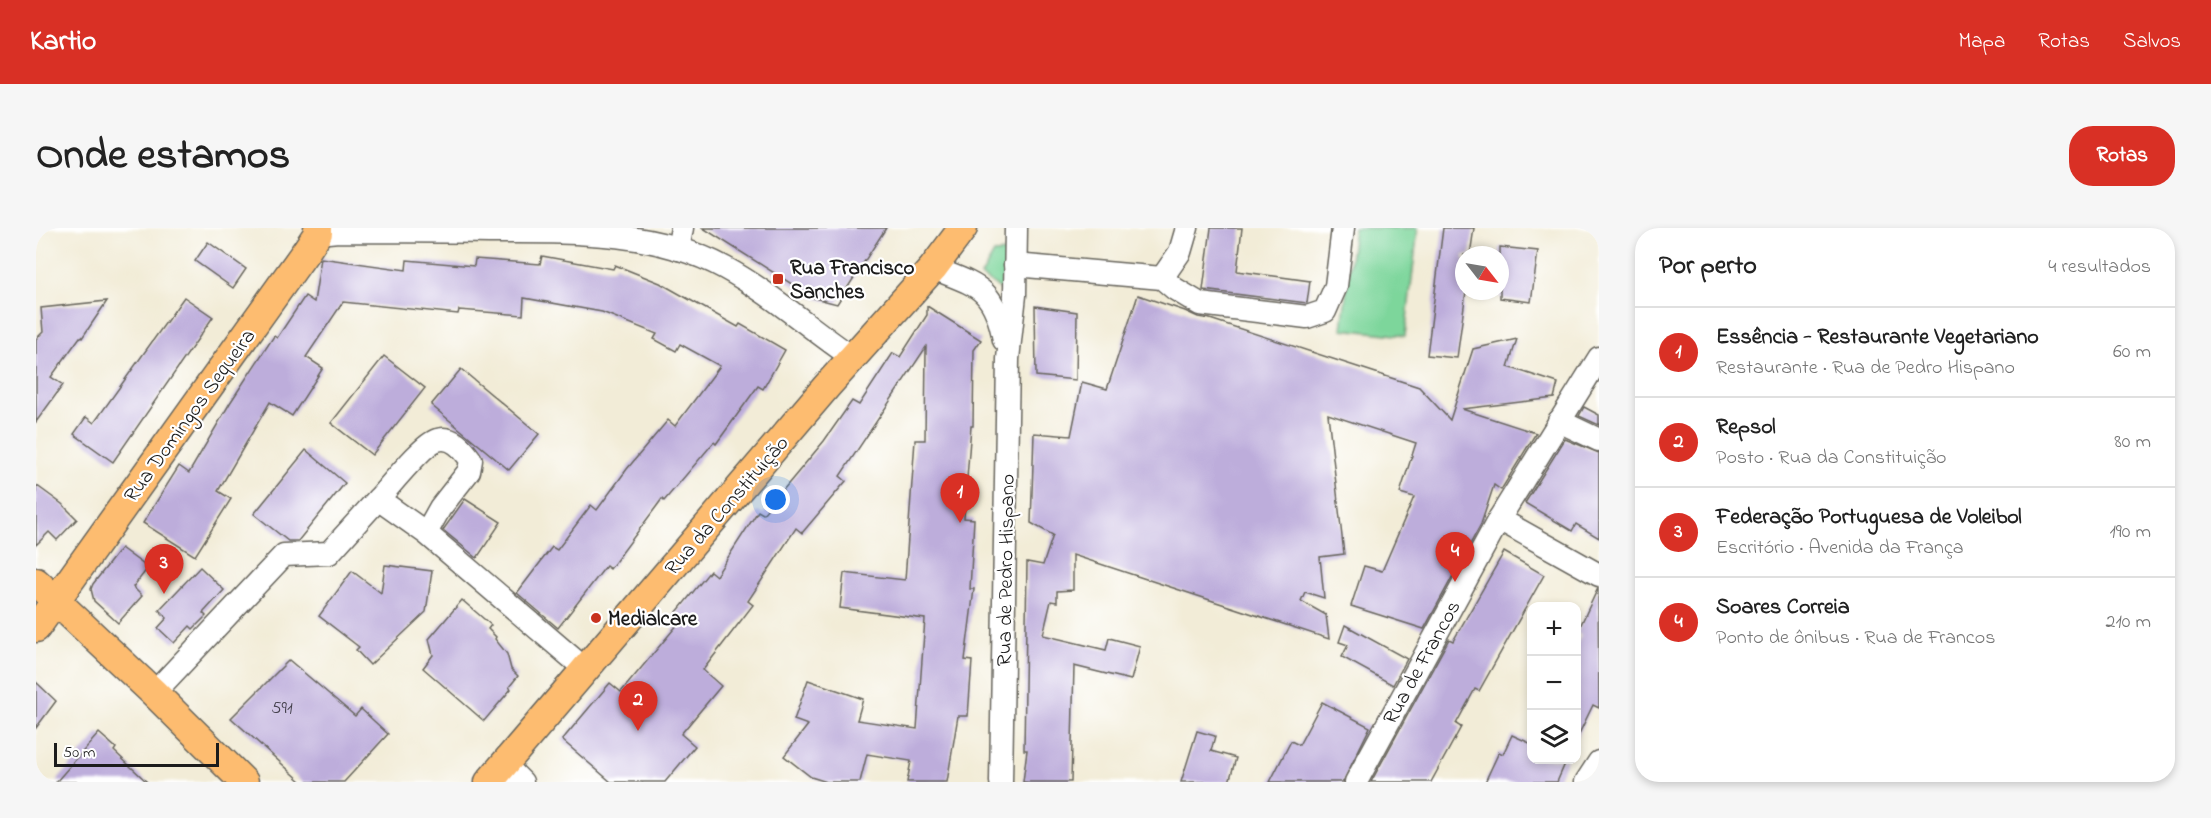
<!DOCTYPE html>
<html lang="pt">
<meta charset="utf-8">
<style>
:root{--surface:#fff;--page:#f6f6f6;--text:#222;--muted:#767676;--line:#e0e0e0;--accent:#d93025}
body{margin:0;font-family:"Indie Flower",sans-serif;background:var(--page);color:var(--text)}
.controls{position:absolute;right:18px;bottom:18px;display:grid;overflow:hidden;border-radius:12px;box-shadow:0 3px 9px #0003}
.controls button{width:54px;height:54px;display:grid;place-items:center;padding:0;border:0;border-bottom:2px solid var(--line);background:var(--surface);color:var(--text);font:30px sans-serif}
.compass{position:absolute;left:1419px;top:18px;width:54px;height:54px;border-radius:50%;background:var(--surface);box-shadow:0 3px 9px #0003;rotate:121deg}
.scale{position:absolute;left:18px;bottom:15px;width:165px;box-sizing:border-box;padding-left:6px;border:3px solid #1c1c1c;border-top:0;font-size:16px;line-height:21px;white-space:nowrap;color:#1c1c1c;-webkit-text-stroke:4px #fff;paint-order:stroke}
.you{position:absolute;left:740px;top:272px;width:21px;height:21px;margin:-15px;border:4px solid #fff;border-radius:50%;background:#1a73e8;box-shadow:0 0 0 9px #1a73e833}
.badge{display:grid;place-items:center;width:39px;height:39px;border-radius:50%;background:var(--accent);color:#fff;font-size:20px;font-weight:700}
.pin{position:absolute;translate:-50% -50px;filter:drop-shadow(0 2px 3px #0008)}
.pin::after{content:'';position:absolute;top:32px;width:21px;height:18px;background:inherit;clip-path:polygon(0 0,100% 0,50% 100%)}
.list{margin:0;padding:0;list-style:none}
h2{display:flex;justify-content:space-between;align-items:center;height:78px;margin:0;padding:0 24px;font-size:26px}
h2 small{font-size:20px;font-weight:400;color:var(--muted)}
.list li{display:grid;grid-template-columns:39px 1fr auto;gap:18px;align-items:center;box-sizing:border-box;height:90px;padding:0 24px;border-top:2px solid var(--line)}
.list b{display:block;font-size:22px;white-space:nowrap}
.list p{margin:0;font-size:20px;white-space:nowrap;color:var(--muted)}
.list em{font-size:20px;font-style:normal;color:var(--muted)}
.icon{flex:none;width:33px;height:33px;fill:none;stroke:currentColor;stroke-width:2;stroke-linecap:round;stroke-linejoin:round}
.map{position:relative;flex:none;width:1563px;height:554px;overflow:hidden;border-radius:24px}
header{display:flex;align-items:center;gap:36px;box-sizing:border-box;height:84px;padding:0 30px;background:var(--accent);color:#fff}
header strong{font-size:28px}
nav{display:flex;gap:33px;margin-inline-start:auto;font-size:21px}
.intro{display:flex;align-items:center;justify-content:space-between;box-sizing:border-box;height:144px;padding:0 36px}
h1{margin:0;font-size:42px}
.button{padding:15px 27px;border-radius:24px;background:var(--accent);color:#fff;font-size:21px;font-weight:700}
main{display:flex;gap:36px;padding:0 36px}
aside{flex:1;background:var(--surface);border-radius:24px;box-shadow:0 3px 9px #0003}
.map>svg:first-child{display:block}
.green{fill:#7dd69b;stroke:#4c795c;stroke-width:1.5}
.building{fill:#bdaddb}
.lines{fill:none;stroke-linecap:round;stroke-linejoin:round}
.minor-casing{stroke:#67655d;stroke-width:25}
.major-casing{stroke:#67655d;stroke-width:31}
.minor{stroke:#fff;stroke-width:22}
.major{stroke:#fdbc6f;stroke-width:28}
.poi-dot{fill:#c8321e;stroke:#fff;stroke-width:2}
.labels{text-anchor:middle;stroke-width:4.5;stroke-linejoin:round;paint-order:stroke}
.number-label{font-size:18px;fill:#44404c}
.poi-label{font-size:21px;font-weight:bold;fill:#1c1c1c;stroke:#fff;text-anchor:start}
.street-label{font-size:21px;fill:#1c1c1c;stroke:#fff}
</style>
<header>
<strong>Kartio</strong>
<nav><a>Mapa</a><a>Rotas</a><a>Salvos</a></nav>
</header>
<div class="intro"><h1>Onde estamos</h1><a class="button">Rotas</a></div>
<main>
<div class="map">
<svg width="1563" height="554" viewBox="0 0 1563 554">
<rect width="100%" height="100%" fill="#fff"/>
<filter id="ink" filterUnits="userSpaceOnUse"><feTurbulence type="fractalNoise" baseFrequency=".0167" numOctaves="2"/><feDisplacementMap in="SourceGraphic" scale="12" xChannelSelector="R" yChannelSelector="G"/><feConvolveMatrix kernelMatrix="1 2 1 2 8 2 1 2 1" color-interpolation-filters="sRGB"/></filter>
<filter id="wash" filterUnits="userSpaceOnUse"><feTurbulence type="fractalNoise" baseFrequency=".008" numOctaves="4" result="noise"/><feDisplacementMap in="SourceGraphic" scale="24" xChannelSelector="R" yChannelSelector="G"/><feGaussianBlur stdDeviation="1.35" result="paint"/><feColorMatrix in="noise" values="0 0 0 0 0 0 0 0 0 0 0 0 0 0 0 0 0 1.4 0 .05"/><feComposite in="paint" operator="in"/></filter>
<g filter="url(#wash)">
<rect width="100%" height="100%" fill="#f2ecd7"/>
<g class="green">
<path d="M1318,0H1382L1369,108L1306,101Z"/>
<path d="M974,24L972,66L945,48L958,25Z"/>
</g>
<g id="blocks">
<g class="building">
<path d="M667,0H850L801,76L778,70Z"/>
<path d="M1175,0H1206L1201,43L1274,53L1271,75L1167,62Z"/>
<path d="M1407,0H1438L1434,27H1428V63H1430L1421,130L1391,127Z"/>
<path d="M172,14L210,41L197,60L159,33Z"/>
<path d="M1464,19L1502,23L1495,74L1464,70Z"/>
<path d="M506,28L577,41L579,37L624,55L702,99L704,96L749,122L727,161L722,158L680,216L678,214L628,273L626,271L574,341L570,338L522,400L481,365L516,319L521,322L555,277L561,282L591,241L632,192L639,198L684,138L644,116L640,123L618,111L621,106L566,84L488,70L487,87L423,82L422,86L307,74L270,129L287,140L256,188L234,174L182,263L195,271L159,328L107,295L143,238L153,245L194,175L238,108L241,110L269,68L278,74L285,30L370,42L371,32L438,38L439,31L504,36Z"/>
<path d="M1102,67L1149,83L1162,89L1174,91L1383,159L1414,192L1437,121L1481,111L1472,139L1522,155L1518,170L1426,181L1500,205L1465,262L1458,257L1445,296L1388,401L1315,378L1328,338L1346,343L1378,269L1364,265L1380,215L1292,186L1308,326L1284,329L1288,370L1269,364L1265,373L1290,387L1293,411L1037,327V362L1021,363V374L1015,373L1007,407L1070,422L1073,410L1104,418L1095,452L1038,438L1035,554H987L991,522H988L991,334L1007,337L1017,307L995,295L998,205L1035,208L1046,154L1071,161Z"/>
<path d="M148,69L177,89L77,234L38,206L50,189L58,195Z"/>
<path d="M71,73L46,110L44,109L15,149L27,157L0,194V111L7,104L5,80Z"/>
<path d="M891,78L945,112L938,122L937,198H935L928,290L938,291L934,361H938L929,432L936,433L932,488H922L911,554H871L875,533L831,526L824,554H791L775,549L748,528L772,497L758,492L772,452L827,471L821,492L881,501L889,391L804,380L808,345L869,352L879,212H889L890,119L804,248L810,253L766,305L760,300L712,373L717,377L667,442L685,458L645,506L659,518L629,554H575L526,512L574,455L585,464L643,395L636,390L674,343L680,348L722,283L727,286L788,213L816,173L823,177L857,125L864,129L891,87Z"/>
<path d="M999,78L1041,84L1040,152L1000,148Z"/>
<path d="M348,128L389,160L336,227L295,195Z"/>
<path d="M425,141L503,206L473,242L395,177Z"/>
<path d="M1548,179L1563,187V197L1543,188Z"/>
<path d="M1529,211L1563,225V310L1540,296L1536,303L1489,275Z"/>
<path d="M270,222L309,255L262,313H252L218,286Z"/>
<path d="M0,257L26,276L41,291L21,312L13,304L0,317Z"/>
<path d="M429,271L465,294L441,330L407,302Z"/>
<path d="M85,320L112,340L97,359L106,368L82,395L58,373L55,361L57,356Z"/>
<path d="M1468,324L1508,347L1443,463L1439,461L1420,496L1425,499L1395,554H1335L1413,411L1417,413Z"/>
<path d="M349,337L396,343L390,384L334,437L320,422L323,419L283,388L316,343L345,365Z"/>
<path d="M164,339L188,362L167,385L170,388L157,401L154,398L138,415L122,400L131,390L123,382Z"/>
<path d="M1562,360L1563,480L1557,477L1540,512V417L1545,407L1541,405Z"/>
<path d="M426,372L455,397L452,401L460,409L459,411L471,426L475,441L482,448L473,459L475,461L448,493L387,440L397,427L393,411Z"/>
<path d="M1309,397L1371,431L1357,457L1306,429L1312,417L1303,414Z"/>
<path d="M253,432L319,488L325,481L352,506L308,554H266L195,490Z"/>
<path d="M0,454L20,473L0,500Z"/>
<path d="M1286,474L1334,499L1307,554H1234L1255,513L1263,517Z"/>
<path d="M1161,503L1179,508L1175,523L1200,530L1193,554H1145Z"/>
<path d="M63,505L80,520L78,523L111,554H20Z"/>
<path d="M1476,507L1496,516V531H1531L1521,554H1449L1463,524L1467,526Z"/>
</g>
</g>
</g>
<g filter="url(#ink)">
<use href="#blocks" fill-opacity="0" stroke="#67655d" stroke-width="1.5"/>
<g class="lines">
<defs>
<g id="minor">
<path d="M282,5L302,3C352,3 403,3 453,4C531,4 618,1 689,40C735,65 773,100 816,129"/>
<path d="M642,21L646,0"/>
<path d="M979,37L1126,50L1139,61L1164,76L1271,89L1289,83L1300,58L1307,0"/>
<path d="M897,40C942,58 958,59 968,112"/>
<path d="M1126,50L1144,24L1151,0"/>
<path d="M1523,193L1563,212"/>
<path d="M1463,291L1563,347"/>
<path d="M390,305L404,280L433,243L435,232C427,221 416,207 401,212C387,216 354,258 342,271L390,305L549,441"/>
<path d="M118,465L248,327L293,325L342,271"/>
<path d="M468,536L486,554"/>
<path d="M965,554L972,131L979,67L980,0"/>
<path d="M1320,554L1463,291L1563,130"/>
<path d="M1550,554L1563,534"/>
</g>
<g id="major">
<path d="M0,354L118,465L208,554"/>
<path d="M0,400L270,23L282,5V0"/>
<path d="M453,554L791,158L897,40L927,0"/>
</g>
</defs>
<use href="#minor" class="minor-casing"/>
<use href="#major" class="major-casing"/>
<use href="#minor" class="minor"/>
<use href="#major" class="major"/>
</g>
</g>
<g class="poi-dot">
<rect x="736" y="45" width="12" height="12" rx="3"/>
<circle cx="560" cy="390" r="6"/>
</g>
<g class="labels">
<g class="number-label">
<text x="246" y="485">591</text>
</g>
<g class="poi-label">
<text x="754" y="46">Rua Francisco<tspan x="754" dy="24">Sanches</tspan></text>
<text x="572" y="397">Medialcare</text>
</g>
<g class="street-label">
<text transform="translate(153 187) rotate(-54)" y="7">Rua Domingos Sequeira</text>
<text transform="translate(690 277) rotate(-49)" y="7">Rua da Constituição</text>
<text transform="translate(969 342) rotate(-89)" y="7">Rua de Pedro Hispano</text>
<text transform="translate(1385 434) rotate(-61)" y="7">Rua de Francos</text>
</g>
</g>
</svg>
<div class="controls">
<button>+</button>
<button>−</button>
<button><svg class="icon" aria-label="layers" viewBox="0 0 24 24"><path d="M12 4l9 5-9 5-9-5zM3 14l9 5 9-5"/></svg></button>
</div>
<svg class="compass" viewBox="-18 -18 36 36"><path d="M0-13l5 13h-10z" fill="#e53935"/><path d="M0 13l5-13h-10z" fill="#767676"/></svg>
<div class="scale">50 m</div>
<div class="you"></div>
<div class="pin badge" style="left:924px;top:295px">1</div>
<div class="pin badge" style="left:602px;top:503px">2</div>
<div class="pin badge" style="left:128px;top:366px">3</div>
<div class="pin badge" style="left:1419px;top:354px">4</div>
</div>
<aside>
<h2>Por perto<small>4 resultados</small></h2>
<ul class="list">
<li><span class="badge">1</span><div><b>Essência - Restaurante Vegetariano</b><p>Restaurante · Rua de Pedro Hispano</p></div><em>60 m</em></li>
<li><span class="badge">2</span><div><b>Repsol</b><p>Posto · Rua da Constituição</p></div><em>80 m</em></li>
<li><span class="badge">3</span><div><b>Federação Portuguesa de Voleibol</b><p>Escritório · Avenida da França</p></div><em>190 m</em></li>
<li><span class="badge">4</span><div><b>Soares Correia</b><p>Ponto de ônibus · Rua de Francos</p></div><em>210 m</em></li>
</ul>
</aside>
</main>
